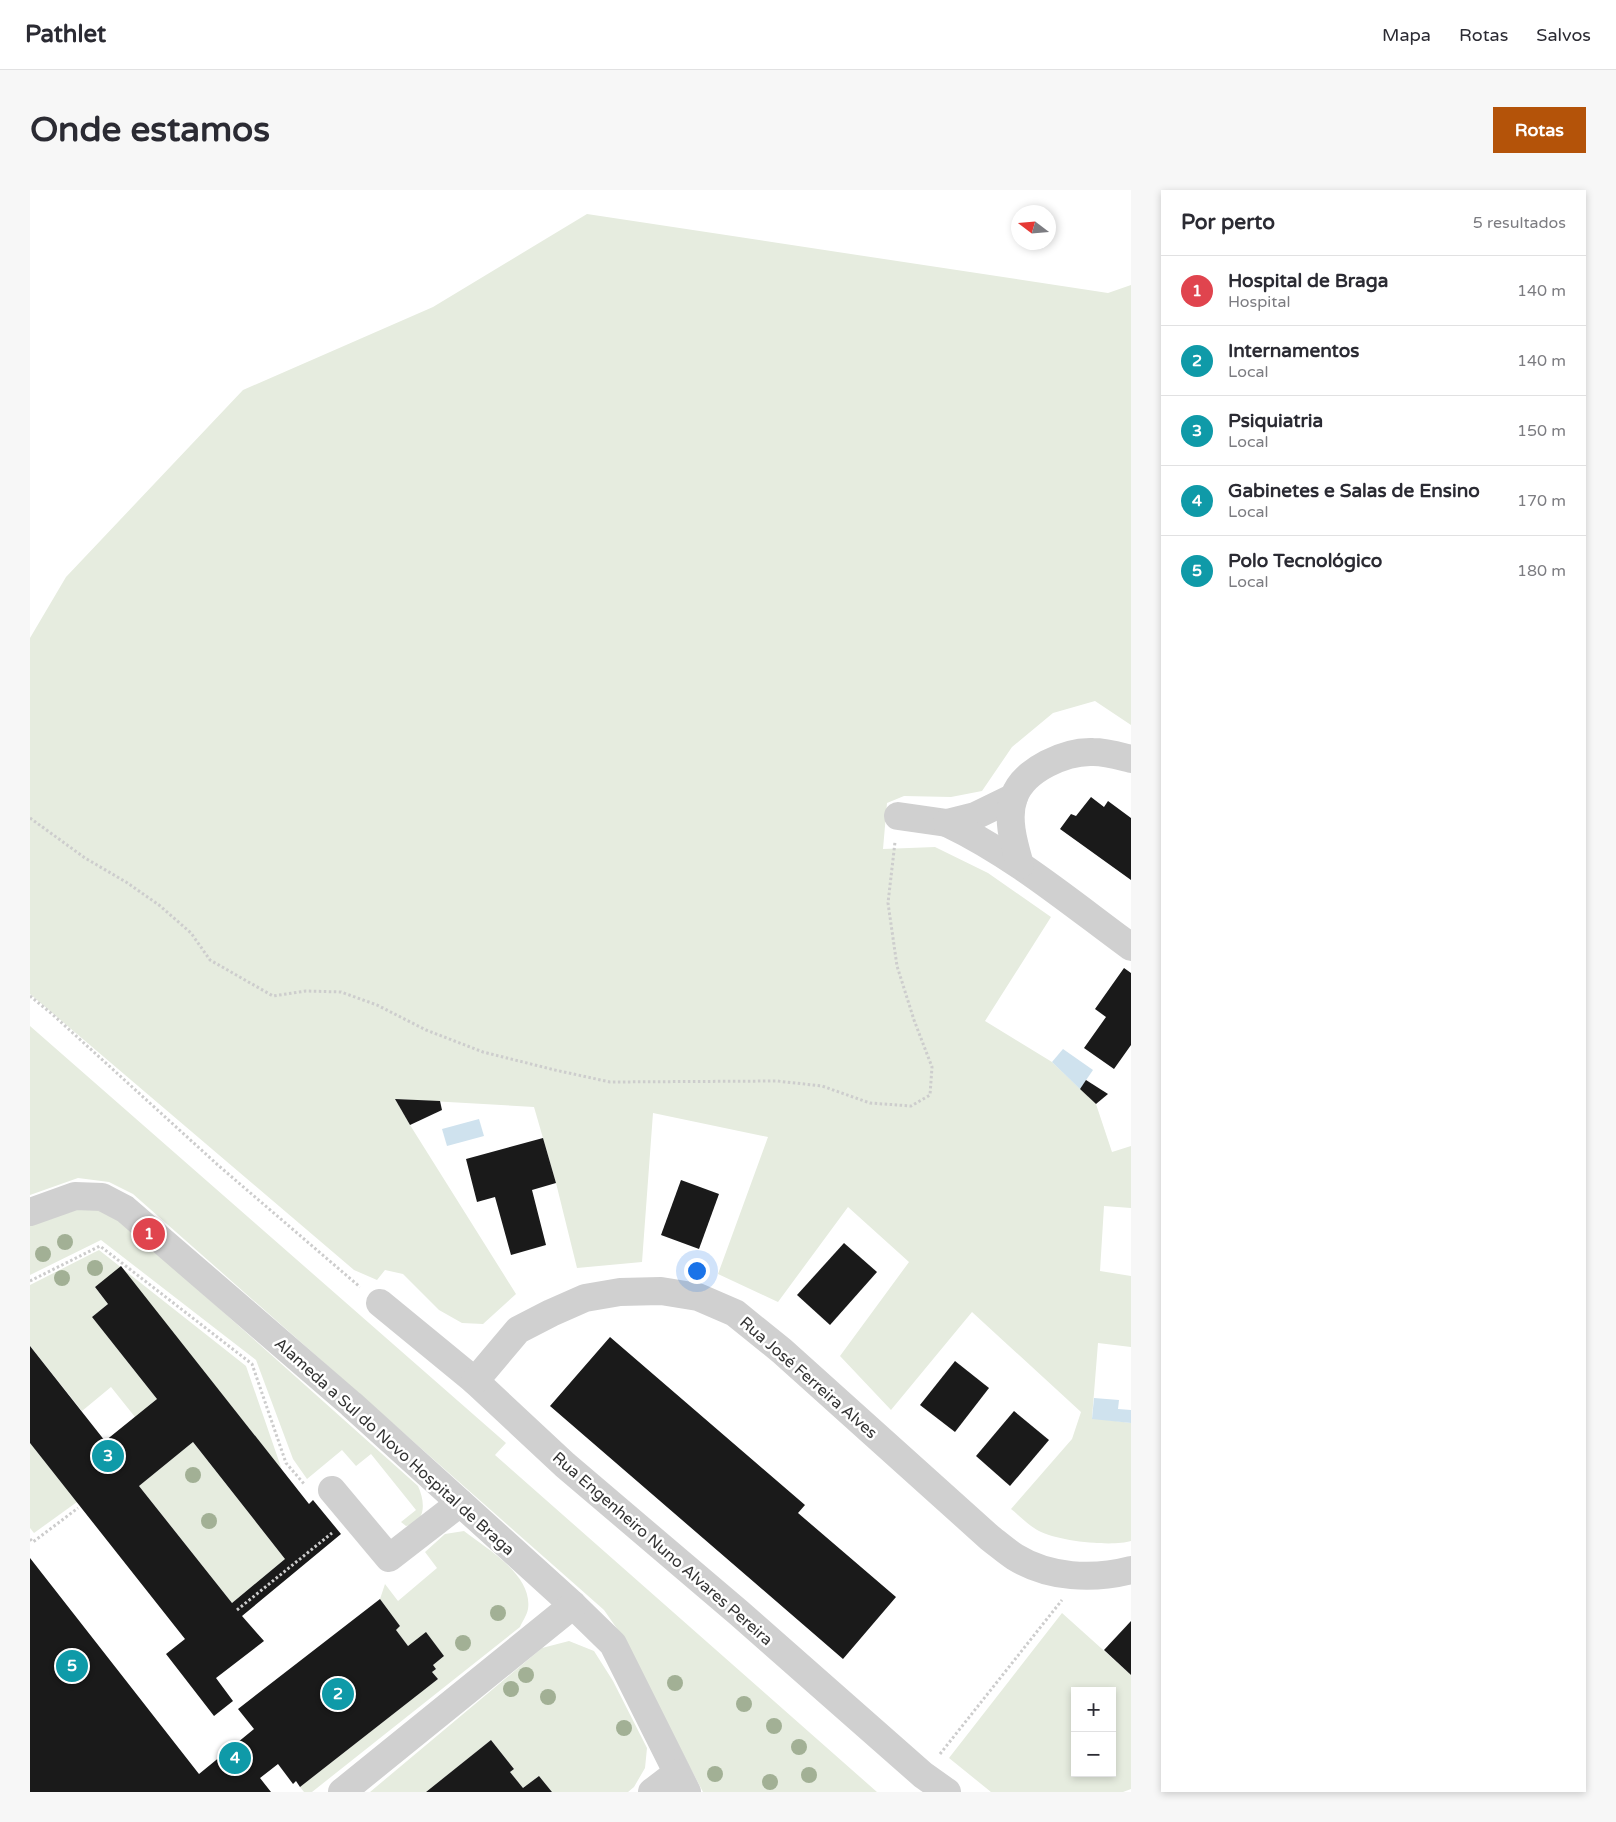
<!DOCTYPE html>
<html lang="pt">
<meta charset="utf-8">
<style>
:root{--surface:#fff;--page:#f7f7f7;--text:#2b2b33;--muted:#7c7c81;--line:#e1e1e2;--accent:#b45309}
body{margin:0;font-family:"Varela Round",sans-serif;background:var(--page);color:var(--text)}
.controls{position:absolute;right:15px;bottom:15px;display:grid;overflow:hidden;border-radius:0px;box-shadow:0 2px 8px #0003}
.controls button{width:45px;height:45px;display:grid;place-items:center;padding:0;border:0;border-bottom:1px solid var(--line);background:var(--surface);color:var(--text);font:25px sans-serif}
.compass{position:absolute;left:981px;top:15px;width:45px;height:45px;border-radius:50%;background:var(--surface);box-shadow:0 2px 8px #0003;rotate:286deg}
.you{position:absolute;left:666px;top:1080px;width:18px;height:18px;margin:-12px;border:4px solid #fff;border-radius:50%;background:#1a73e8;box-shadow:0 0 0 8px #1a73e833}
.badge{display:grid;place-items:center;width:32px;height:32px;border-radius:50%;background:var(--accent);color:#fff;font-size:16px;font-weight:700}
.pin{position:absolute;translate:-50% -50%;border:2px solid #fff;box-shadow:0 1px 5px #0006}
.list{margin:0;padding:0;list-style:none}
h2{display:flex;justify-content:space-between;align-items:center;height:65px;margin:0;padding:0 20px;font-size:21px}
h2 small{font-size:16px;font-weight:400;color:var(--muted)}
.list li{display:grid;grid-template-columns:32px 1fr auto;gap:15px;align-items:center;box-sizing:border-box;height:70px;padding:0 20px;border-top:1px solid var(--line)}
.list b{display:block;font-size:19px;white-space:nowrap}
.list p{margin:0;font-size:16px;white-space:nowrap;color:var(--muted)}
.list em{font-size:16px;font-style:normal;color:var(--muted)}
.map{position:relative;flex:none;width:1101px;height:1602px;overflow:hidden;border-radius:0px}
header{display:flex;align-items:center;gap:30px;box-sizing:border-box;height:70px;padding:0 25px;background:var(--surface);border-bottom:1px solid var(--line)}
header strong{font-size:24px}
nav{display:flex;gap:28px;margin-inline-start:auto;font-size:18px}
.intro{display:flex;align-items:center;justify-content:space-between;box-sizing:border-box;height:120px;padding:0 30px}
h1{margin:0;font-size:35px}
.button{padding:12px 22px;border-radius:0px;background:var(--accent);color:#fff;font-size:18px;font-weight:700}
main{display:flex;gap:30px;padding:0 30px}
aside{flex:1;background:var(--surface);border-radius:0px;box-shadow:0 2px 8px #0003}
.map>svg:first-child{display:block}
.green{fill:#e6ecdf;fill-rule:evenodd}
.water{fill:#cfe2ee}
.building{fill:#1a1a1a;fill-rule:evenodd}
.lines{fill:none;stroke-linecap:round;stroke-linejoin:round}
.path{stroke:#cdcdcd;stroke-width:3;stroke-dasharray:2.5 2.5;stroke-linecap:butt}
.minor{stroke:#d0d0d0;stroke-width:28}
.tree{fill:#a2b095}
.labels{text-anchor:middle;stroke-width:5;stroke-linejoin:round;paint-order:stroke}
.street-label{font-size:16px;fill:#333;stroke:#fff}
</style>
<header>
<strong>Pathlet</strong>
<nav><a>Mapa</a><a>Rotas</a><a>Salvos</a></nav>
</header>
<div class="intro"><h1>Onde estamos</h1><a class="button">Rotas</a></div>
<main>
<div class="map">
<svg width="1101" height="1602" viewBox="0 0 1101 1602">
<rect width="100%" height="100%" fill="#fff"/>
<g class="green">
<path d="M557,24L1078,103L1101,95V535L1065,511L1023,523L982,557L952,601L921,607L874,606L857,613L853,659L905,657L958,683L1021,727L955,831L1022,872L1066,914L1082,962L1101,956V1018L1074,1016L1070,1081L1101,1086V1157L1068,1153L1062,1228L1101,1233V1351C1082,1357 1027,1351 1009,1341C999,1336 990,1326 981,1319L1042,1249L1051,1222L942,1122L861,1220L810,1166L879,1072L818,1017L748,1112L688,1084L738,947L623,923L612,1072L547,1078L526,993L504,917L365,909L380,935L486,1104L453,1134L432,1133L409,1120L373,1084L355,1080L347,1090L324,1080L0,804V448L36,387L213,200L403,117Z"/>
<path d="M0,836L476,1253L465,1265L847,1602H673L588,1440L574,1420L103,1004L79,992L48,988L0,1005Z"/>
<path d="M46,1017L69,1019L89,1029L388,1296C395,1311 397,1332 376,1336L371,1332L386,1320L341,1264L326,1276L312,1260L277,1289L263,1269L226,1170L71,1050L0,1085V1034Z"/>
<path d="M69,1060L216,1176L252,1280L91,1077L65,1097L78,1114L62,1127L127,1209L105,1227L81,1197L52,1221L0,1156V1095Z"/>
<path d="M163,1252L255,1369L202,1413L109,1296Z"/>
<path d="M0,1253L47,1312L4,1343L0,1338Z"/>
<path d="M434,1341C457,1359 503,1385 498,1419C497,1425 492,1432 490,1437L282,1602H274L270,1597L408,1489L402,1482L406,1479L403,1475L414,1466L396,1443L378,1456L366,1440L370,1436L350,1409L355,1394L368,1411L407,1378L395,1362L415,1344Z"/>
<path d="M1032,1423L1101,1485V1599L1093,1602H961L919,1568ZM1045,1501H1082V1583H1045Z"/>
<path d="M539,1451L564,1461L583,1491L617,1558L615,1578L604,1597L598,1602H522L509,1586L493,1598L480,1582L484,1579L461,1550L396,1602H340L512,1458Z"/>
</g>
<g class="water">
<path d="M1033,859L1063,880L1050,899L1022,872Z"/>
<path d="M449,929L454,946L417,956L412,939Z"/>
<path d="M1064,1208L1089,1210L1088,1219L1101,1220V1233L1062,1229Z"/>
</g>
<g class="building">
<path d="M1061,607L1074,617L1078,611L1101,628V690L1030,639L1041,624L1046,626Z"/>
<path d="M1094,778L1101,783V855L1084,879L1054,858L1076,827L1065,819Z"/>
<path d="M1056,890L1078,904L1066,914L1050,899Z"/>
<path d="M365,909L410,911L412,920L380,935Z"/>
<path d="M513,948L526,993L502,1000L516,1055L481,1065L465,1007L447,1012L436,969Z"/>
<path d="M651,990L689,1004L669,1059L631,1045Z"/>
<path d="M814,1053L847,1082L800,1135L767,1105Z"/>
<path d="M91,1076L279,1314L283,1310L311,1344L212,1426L234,1451L186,1488L203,1511L184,1526L136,1464L155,1449L0,1253V1156L75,1251L127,1209L62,1127L78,1114L65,1097ZM163,1252L255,1369L202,1413L109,1296Z"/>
<path d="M580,1147L775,1315L768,1323L866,1407L813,1469L520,1216Z"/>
<path d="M925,1171L959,1198L925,1242L890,1215Z"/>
<path d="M984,1221L1019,1250L980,1296L946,1266Z"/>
<path d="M0,1368L169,1584L224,1539L208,1519L350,1409L370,1436L366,1440L378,1456L396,1442L414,1466L403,1475L406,1479L402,1482L408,1489L270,1597L266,1591L263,1594L248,1574L230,1588L241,1602H0Z"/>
<path d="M1101,1431V1485L1074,1460Z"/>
<path d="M461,1550L484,1579L480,1582L493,1598L509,1586L522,1602H396Z"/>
</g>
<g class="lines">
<g class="path">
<path d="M0,628L55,668L96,692L129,715L161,743L180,770L243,806L276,801L311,802L347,815L396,840L453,862L525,880L580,892L747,891L792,896L840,913L881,916L900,905L902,877L884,830L867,776L858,713L865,652"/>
<path d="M0,806L22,824L189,976L330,1097"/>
<path d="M0,1091L70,1056L222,1174L256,1273L275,1295"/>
<path d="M0,1349L3,1352L48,1318"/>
<path d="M207,1420L302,1343"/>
<path d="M910,1564L1032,1410"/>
</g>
<g class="minor">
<path d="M868,626L917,633L945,626L984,607"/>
<path d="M917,633C984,665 1041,713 1101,757"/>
<path d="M990,675C984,654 976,628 984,607C994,579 1036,561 1063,562C1076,562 1089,566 1101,569"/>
<path d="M0,1022L45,1006L72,1007L95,1019L321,1214L543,1415L583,1454L657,1602"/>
<path d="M350,1113L445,1191L535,1275L709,1423L893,1585L917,1602"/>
<path d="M445,1191L488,1140L521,1123L555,1108L590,1102L631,1101L668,1107L705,1123L752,1161L960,1348C968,1354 976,1361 985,1367C1019,1388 1063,1390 1101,1380"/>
<path d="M302,1300L359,1368L430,1313"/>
<path d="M312,1602L543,1415"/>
<path d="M622,1602L647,1583"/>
</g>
</g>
<g class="tree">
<circle cx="35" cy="1052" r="8"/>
<circle cx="13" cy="1064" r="8"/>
<circle cx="65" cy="1078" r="8"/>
<circle cx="32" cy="1088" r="8"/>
<circle cx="163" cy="1285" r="8"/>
<circle cx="179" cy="1331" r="8"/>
<circle cx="468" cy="1423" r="8"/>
<circle cx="433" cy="1453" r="8"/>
<circle cx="496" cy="1485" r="8"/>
<circle cx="645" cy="1493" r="8"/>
<circle cx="481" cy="1499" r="8"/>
<circle cx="518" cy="1507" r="8"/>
<circle cx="714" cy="1514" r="8"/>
<circle cx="744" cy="1536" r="8"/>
<circle cx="594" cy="1538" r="8"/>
<circle cx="769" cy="1557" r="8"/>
<circle cx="685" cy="1584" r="8"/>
<circle cx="779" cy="1585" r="8"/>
<circle cx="740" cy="1592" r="8"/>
</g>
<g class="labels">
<g class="street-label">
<text transform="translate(779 1187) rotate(41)" y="6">Rua José Ferreira Alves</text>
<text transform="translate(365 1256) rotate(42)" y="6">Alameda a Sul do Novo Hospital de Braga</text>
<text transform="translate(633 1358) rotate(41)" y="6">Rua Engenheiro Nuno Alvares Pereira</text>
</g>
</g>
</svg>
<div class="controls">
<button>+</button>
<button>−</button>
</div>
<svg class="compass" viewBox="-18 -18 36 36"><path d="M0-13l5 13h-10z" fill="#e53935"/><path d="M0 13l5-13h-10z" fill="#7c7c81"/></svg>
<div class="you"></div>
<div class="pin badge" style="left:119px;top:1044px;background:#e0444e">1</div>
<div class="pin badge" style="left:308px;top:1504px;background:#0f9aa8">2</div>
<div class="pin badge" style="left:78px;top:1266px;background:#0f9aa8">3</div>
<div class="pin badge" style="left:205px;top:1568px;background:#0f9aa8">4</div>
<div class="pin badge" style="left:42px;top:1476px;background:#0f9aa8">5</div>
</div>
<aside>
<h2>Por perto<small>5 resultados</small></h2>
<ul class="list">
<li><span class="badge" style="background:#e0444e">1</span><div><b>Hospital de Braga</b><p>Hospital</p></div><em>140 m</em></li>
<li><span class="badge" style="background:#0f9aa8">2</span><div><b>Internamentos</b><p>Local</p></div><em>140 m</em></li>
<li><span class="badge" style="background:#0f9aa8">3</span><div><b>Psiquiatria</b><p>Local</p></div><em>150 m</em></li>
<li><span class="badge" style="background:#0f9aa8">4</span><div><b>Gabinetes e Salas de Ensino</b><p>Local</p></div><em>170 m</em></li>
<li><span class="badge" style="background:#0f9aa8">5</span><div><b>Polo Tecnológico</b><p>Local</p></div><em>180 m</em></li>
</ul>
</aside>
</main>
